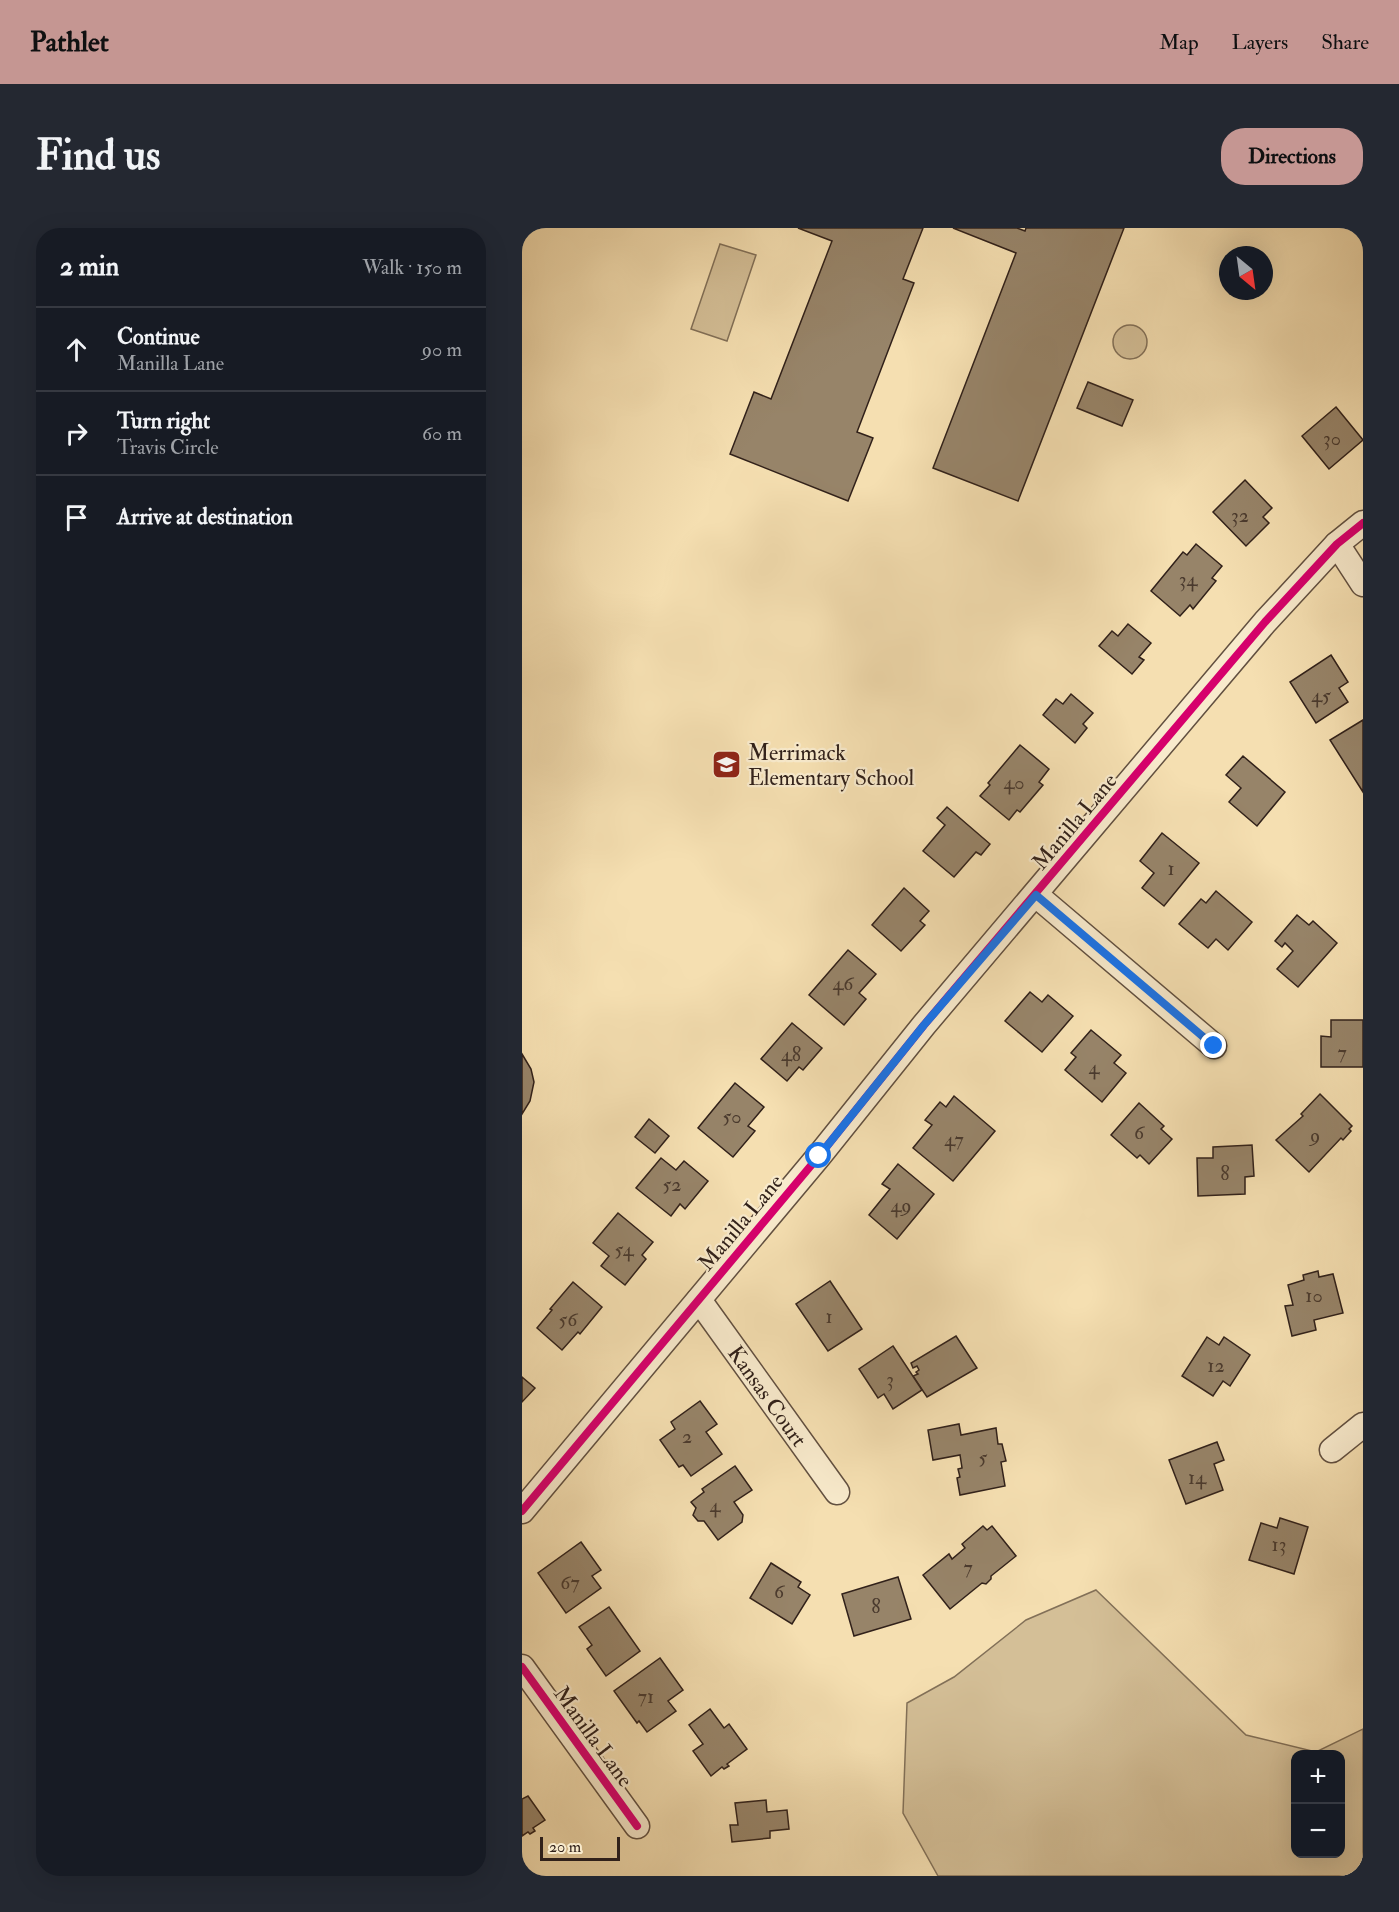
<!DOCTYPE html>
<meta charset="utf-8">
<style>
:root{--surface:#171b24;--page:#242831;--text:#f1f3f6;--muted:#9ea1a6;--line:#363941;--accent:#c59692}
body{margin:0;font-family:"IM FELL Double Pica",serif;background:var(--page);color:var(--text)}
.controls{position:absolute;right:18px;bottom:18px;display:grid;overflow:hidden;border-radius:12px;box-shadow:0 6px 24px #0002}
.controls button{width:54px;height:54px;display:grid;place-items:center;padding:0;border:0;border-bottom:2px solid var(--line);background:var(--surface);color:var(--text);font:30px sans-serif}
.compass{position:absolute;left:697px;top:18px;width:54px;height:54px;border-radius:50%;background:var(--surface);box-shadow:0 6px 24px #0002;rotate:151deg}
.scale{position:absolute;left:18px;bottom:15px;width:80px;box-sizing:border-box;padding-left:6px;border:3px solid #31211a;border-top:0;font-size:16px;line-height:21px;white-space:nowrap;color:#31211a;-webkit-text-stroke:4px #f8eacc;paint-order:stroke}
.stop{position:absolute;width:18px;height:18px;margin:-14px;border:4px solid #1a73e8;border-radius:50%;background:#fff}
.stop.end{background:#1a73e8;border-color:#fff;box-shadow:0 2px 6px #0008}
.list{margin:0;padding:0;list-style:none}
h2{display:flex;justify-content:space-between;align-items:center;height:78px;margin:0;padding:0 24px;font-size:26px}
h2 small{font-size:20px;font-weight:400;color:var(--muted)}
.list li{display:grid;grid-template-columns:39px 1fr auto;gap:18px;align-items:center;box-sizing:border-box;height:84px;padding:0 24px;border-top:2px solid var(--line)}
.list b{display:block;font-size:22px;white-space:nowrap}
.list p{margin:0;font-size:20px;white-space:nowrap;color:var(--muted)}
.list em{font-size:20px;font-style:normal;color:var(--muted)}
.icon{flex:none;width:33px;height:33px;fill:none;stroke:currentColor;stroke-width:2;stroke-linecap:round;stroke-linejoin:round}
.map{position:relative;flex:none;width:841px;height:1648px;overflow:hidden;border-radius:24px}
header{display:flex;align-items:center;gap:36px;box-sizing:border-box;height:84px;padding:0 30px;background:var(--accent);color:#111}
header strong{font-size:28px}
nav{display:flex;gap:33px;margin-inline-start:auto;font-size:21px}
.intro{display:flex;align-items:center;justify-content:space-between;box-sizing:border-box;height:144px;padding:0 36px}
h1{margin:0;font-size:42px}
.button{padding:15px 27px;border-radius:24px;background:var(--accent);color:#111;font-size:21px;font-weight:700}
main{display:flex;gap:36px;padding:0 36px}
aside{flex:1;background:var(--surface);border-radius:24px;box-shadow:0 6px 24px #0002}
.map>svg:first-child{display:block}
.green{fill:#d4bf97;stroke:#827058;stroke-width:1.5;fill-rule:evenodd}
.building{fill:#978469;stroke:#31211a;stroke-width:1.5}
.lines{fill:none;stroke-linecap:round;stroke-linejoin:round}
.street-casing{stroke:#625040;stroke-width:27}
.street{stroke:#f8eacc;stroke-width:24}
.cycleway-casing{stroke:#f8eacc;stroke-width:11}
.cycleway{stroke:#d6006c;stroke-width:8}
.route{stroke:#1a73e8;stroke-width:8}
.labels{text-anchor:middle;stroke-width:4.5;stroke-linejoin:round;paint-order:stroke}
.number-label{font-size:20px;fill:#4a3a2e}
.poi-label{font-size:22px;fill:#31211a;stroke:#f8eacc;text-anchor:start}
.street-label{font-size:22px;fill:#31211a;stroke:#f8eacc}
</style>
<header>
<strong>Pathlet</strong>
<nav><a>Map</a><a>Layers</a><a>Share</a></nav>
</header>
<div class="intro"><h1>Find us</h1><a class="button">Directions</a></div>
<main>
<aside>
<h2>2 min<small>Walk · 150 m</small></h2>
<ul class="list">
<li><svg class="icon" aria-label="ahead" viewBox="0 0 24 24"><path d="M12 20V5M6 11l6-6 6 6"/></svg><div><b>Continue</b><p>Manilla Lane</p></div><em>90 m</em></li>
<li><svg class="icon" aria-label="right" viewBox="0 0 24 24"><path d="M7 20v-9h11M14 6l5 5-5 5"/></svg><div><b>Turn right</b><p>Travis Circle</p></div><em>60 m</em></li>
<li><svg class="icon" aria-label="arrive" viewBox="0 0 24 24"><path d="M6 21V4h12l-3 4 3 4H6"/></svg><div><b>Arrive at destination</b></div></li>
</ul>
</aside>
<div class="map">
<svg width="841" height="1648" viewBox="0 0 841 1648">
<rect width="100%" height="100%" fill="#f5dfb1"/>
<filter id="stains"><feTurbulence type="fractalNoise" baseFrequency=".00333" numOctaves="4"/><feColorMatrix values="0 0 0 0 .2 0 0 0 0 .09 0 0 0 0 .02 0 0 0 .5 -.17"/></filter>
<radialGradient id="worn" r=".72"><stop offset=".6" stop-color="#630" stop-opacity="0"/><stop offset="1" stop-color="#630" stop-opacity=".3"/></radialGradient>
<g class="green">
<path d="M198,16L234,27L205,113L169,101Z"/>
<circle cx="608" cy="114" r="17"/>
<path d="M574,1362L724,1507L794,1524L841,1501V1648H416L381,1585L385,1475L432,1449L504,1392ZM818,1526V1626H774V1526Z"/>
</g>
<g class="building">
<path d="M276,0H401L381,51L392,55L335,204L351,210L326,273L208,226L232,164L249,171L310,13Z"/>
<path d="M431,0H495L503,3L504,0H602L496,273L411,240L494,25Z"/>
<path d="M566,154L611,172L600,198L555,180Z"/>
<path d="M814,179L841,212L807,241L780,208Z"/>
<path d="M723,252L750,280L741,289L747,295L724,318L691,284Z"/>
<path d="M674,316L700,338L690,350L694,353L671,381L668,377L658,388L629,363L661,324L665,327Z"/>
<path d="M606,396L629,415L617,429L622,432L610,446L577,418L590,403L596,408Z"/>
<path d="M809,427L826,454L817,460L826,474L794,495L768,454Z"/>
<path d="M549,466L571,485L561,496L565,500L553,515L521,487L534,471L541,476Z"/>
<path d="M841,492V564L808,512Z"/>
<path d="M498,517L527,541L517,554L521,557L498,584L495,582L487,592L458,568L468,557L466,555Z"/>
<path d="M721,528L763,564L735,598L707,574L719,560L704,547Z"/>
<path d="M425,579L468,616L459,627L454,624L432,649L401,623L423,597L415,590Z"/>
<path d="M640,605L677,635L642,678L620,660L632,645L618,633Z"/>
<path d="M382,660L407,683L398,693L403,697L379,723L350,697Z"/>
<path d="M694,663L730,694L706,722L694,711L686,720L657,696L679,671L684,675Z"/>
<path d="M775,687L787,697L791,693L815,715L776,759L755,741L771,723L763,715L760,719L753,713Z"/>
<path d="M326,722L354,746L337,765L344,771L322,797L287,767Z"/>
<path d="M508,764L520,774L526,767L551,788L520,824L483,793Z"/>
<path d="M809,792H841V839H799V808L809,809Z"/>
<path d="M270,795L300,820L281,842L277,839L265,853L239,831Z"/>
<path d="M569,802L599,827L592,835L604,845L580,874L543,842L554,829L549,825Z"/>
<path d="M0,826L9,841L12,854L8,873L0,886Z"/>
<path d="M213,855L242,879L226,898L233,903L211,929L176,900Z"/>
<path d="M798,866L830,898L827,901L829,903L821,912L819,910L787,944L754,912L781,888L779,886Z"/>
<path d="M432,868L473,903L431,953L391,920L410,897L403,892L418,874L424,879Z"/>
<path d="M617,875L642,898L639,901L650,911L627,936L618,927L615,930L589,907Z"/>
<path d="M127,891L147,908L133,925L113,909Z"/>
<path d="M730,917L732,948L723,949V966L676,968L675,930H691V919Z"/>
<path d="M139,930L154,942L162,933L186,953L163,981L158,976L149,988L114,960Z"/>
<path d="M376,936L412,966L375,1011L347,987L368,961L360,956Z"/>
<path d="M96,985L131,1014L120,1027L124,1031L103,1057L79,1038L87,1028L71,1015Z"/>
<path d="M796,1043L797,1049L811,1046L821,1085L792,1092L794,1102L770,1108L763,1078L771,1077L766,1057L782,1052L781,1047Z"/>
<path d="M308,1053L340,1101L306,1123L274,1076Z"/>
<path d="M51,1054L80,1079L58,1106L56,1104L40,1122L15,1100L30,1082L28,1081Z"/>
<path d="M434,1108L455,1140L405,1169L391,1148L396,1146L394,1144L397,1142L395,1138L391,1140L389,1135Z"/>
<path d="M685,1109L697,1117L702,1109L728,1127L708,1158L701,1153L691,1168L660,1148Z"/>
<path d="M371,1118L400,1162L371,1181L362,1166L356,1170L337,1141Z"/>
<path d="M0,1149L13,1160L0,1174Z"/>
<path d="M178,1173L195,1196L184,1204L200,1226L169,1248L161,1237L157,1239L138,1212L153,1201L149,1194Z"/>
<path d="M437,1196L439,1207L474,1200L476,1216H480L484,1233L479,1234L483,1258L438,1267L435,1250L438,1249L436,1241L440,1240L438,1227L411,1232L406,1202Z"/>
<path d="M695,1214L702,1232L692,1236L701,1262L664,1276L647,1232Z"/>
<path d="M213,1238L230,1262L212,1274L221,1287L220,1294L196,1312L182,1293H176L171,1287L174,1280L169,1274L182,1264L180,1261Z"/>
<path d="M758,1290L786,1299L772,1346L727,1332L739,1295L755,1300Z"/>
<path d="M461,1298L465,1302L470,1298L494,1328L469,1348V1351L464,1356L460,1355L428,1381L401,1347L427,1326L430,1331L443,1320L440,1316Z"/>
<path d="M59,1314L79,1342L70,1348L79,1360L44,1385L16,1345Z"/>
<path d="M249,1335L279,1354L276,1359L288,1367L270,1396L228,1370Z"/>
<path d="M376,1349L389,1391L332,1408L320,1366Z"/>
<path d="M87,1379L118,1423L84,1448L65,1421L70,1417L57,1399Z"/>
<path d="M138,1430L161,1462L146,1473L154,1483L125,1504L117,1493L115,1495L92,1463Z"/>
<path d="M188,1481L202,1500L207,1496L225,1521L205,1536L207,1538L202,1541L200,1539L189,1548L171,1523L181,1516L167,1497Z"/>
<path d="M6,1568L23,1592L11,1600L13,1603L8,1606L6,1604L0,1608V1571Z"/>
<path d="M244,1572L245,1584L265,1582L267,1601L248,1603V1610L210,1614L208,1597H216L213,1575Z"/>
</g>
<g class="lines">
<defs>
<g id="street">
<path d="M815,316L841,356"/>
<path d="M514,667L692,818"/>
<path id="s1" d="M177,1072L315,1264"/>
<path d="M810,1222L841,1197"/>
<path d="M0,1283L297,928L402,797L743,394L815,316L841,295"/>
<path d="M0,1439L115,1598"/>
</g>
</defs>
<use href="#street" class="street-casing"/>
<use href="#street" class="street"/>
<defs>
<g id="cycleway">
<path d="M0,1283L297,928L402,797L743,394L815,316L841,295"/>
<path d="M0,1439L115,1598"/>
</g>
</defs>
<use href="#cycleway" class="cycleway-casing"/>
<use href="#cycleway" class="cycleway"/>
</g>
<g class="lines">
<path class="route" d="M297,928L402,797L514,667L692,818"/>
</g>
<defs>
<symbol id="school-square" viewBox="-11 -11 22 22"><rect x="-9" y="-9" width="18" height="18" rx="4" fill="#8f2418" stroke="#f8eacc"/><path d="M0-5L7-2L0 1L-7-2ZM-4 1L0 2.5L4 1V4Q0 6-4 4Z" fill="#fff"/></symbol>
</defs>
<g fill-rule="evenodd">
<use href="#school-square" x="188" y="520" width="33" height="33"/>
</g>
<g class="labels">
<g class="number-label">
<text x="810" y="217">30</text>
<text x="718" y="294">32</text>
<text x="666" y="358">34</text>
<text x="799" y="474">45</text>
<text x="492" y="561">40</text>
<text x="649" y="647">1</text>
<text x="321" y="762">46</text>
<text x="820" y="831">7</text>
<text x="269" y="833">48</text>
<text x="572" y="846">4</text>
<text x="210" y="895">50</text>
<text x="617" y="911">6</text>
<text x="793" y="914">9</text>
<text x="432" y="918">47</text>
<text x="703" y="952">8</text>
<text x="150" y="963">52</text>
<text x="379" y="984">49</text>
<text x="102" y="1028">54</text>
<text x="792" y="1074">10</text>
<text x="307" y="1095">1</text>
<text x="46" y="1098">56</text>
<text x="694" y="1144">12</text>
<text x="368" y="1158">3</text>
<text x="165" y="1215">2</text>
<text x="461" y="1236">5</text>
<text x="675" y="1256">14</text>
<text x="193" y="1284">4</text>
<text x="757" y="1323">13</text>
<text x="446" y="1346">7</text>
<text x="48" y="1361">67</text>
<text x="257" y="1370">6</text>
<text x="354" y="1385">8</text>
<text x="124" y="1475">71</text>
</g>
<g class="poi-label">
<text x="226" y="532">Merrimack<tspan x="226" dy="25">Elementary School</tspan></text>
</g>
<g class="street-label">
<text transform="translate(552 593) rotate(-50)" y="8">Manilla Lane</text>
<text transform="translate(218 994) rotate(-50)" y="8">Manilla Lane</text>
<text dy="8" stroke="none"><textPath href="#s1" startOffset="118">Kansas Court</textPath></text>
<text transform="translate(72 1508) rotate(54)" y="8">Manilla Lane</text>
</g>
</g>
<rect width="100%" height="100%" filter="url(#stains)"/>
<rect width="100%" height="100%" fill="url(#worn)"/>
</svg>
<div class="controls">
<button>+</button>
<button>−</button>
</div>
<svg class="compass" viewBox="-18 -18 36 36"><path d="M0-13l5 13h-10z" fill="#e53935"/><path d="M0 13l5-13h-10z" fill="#9ea1a6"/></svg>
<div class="scale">20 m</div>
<div class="stop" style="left:297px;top:928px"></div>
<div class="stop end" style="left:692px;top:818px"></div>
</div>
</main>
